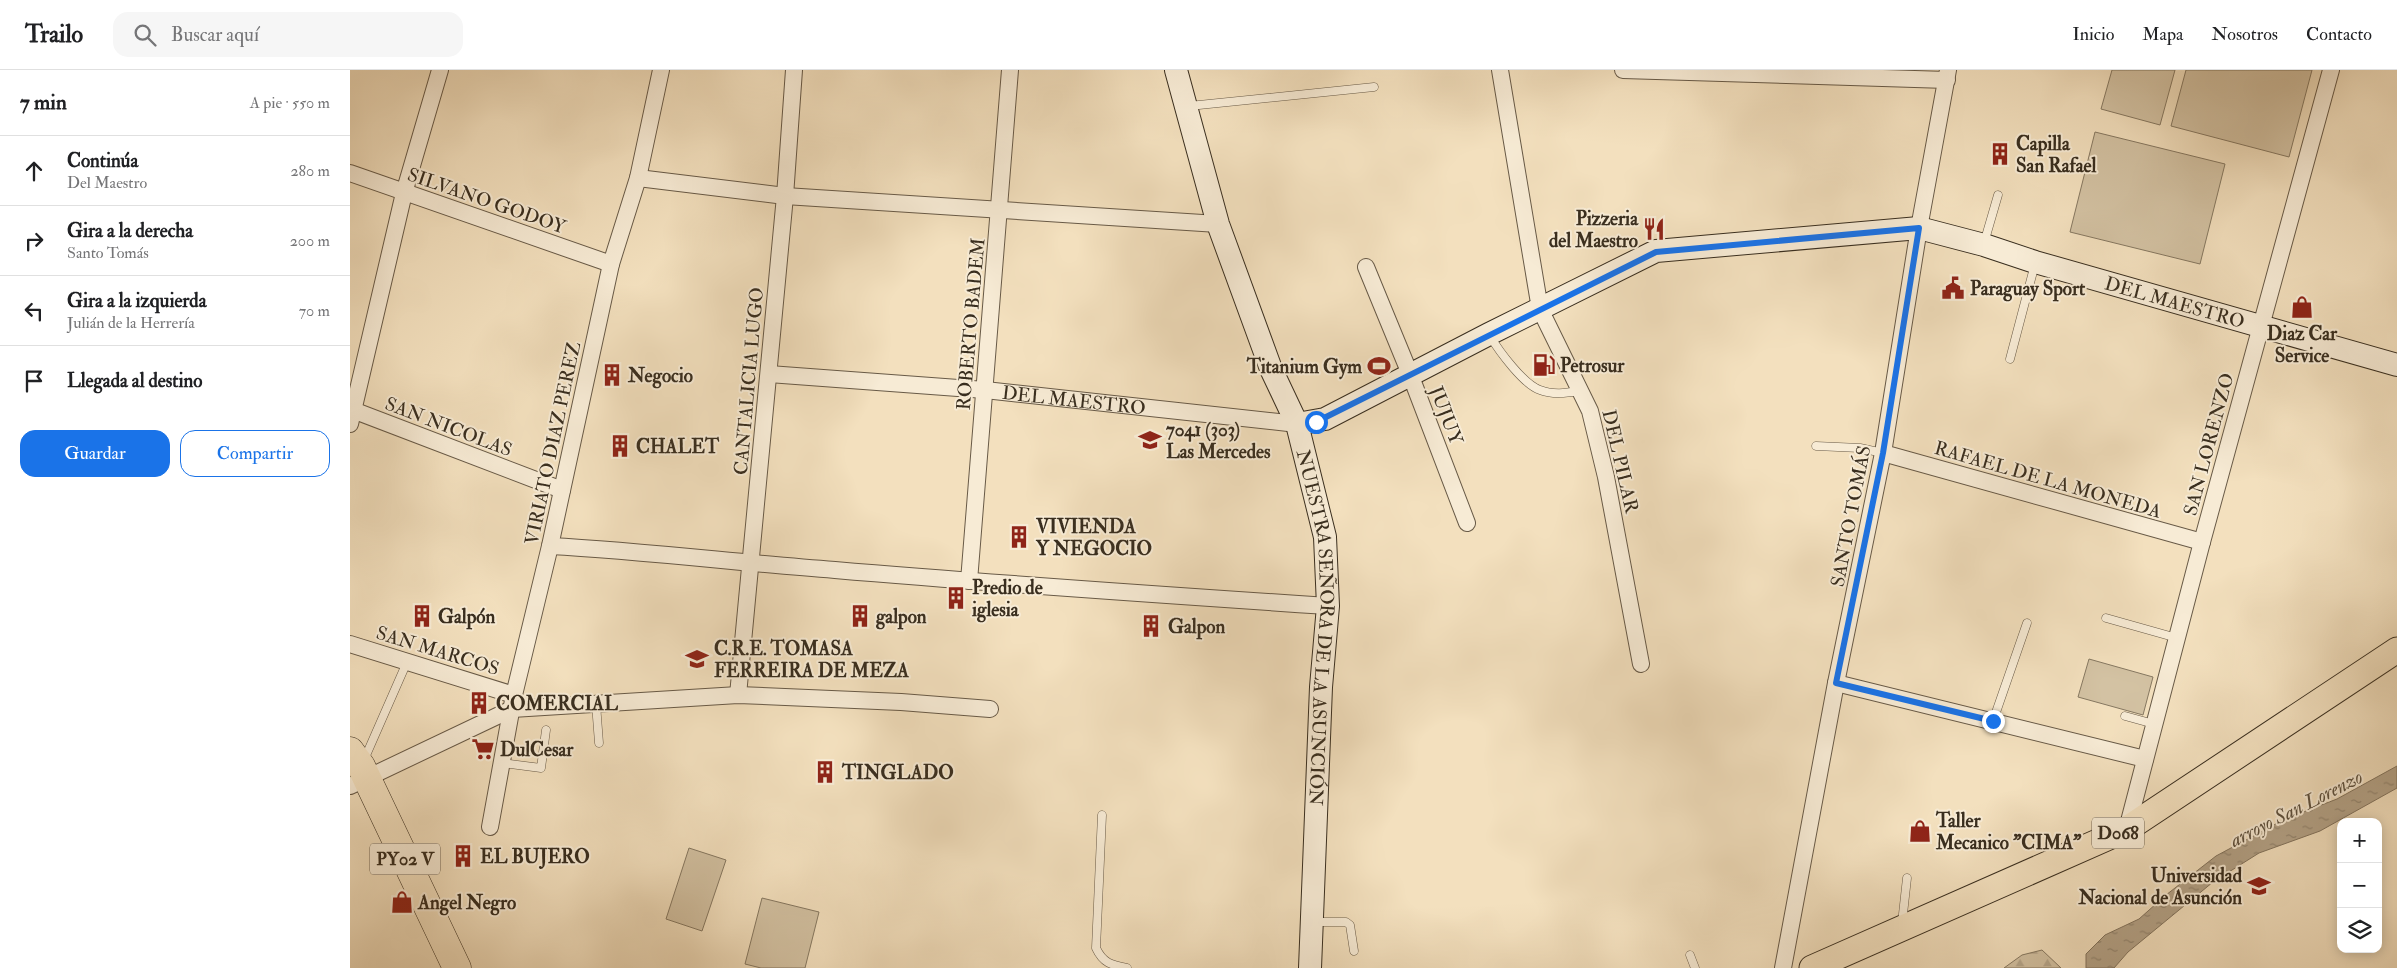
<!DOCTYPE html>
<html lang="es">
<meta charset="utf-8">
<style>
:root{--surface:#fff;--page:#f6f6f6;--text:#202124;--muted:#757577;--line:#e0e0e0;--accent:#1a73e8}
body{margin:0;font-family:"IM FELL Double Pica",serif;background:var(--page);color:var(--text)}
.controls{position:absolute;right:15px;bottom:15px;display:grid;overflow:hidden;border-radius:10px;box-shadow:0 2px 12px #0003}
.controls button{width:45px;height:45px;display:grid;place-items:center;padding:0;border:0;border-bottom:1px solid var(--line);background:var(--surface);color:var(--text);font:25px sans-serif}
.stop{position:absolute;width:15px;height:15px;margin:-11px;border:4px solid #1a73e8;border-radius:50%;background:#fff}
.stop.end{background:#1a73e8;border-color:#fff;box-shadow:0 1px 5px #0008}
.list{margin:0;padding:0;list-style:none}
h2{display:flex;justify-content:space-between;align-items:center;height:65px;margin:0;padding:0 20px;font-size:21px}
h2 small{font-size:16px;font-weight:400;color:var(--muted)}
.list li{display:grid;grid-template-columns:32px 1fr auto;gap:15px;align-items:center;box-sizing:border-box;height:70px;padding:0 20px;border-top:1px solid var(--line)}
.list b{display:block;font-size:19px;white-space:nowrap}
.list p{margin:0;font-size:16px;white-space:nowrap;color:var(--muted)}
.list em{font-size:16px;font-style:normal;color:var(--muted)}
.actions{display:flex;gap:10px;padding:15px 20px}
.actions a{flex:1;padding:11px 0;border:1px solid var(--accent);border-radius:15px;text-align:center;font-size:18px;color:var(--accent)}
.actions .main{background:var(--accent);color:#fff}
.icon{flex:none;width:28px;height:28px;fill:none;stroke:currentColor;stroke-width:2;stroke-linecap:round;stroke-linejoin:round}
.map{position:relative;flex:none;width:2047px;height:898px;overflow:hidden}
header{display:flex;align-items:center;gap:30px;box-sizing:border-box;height:70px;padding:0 25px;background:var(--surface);border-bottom:1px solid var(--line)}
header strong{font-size:24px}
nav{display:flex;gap:28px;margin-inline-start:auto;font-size:18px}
.search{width:350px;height:45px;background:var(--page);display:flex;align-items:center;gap:12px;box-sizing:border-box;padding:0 18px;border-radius:15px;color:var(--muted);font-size:19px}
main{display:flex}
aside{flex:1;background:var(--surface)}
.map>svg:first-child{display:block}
.forest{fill:url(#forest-firs);stroke:#867861}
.pitch{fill:#d3c2a3;stroke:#867861}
.water{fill:url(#water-ripples);stroke:#83745e}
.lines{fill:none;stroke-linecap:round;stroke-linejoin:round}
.lane-casing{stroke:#685a47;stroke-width:9}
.street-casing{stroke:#685a47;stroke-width:18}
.secondary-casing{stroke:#392e1f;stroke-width:24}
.primary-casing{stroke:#392e1f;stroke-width:27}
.highway-casing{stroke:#392e1f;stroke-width:29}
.lane{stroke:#f7ebd5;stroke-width:8}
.street{stroke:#f7ebd5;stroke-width:16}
.secondary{stroke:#f7ebd5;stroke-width:22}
.primary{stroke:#f3e0be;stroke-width:25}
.highway{stroke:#f3e0be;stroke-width:28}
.route{stroke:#1a73e8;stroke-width:6}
.labels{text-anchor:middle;stroke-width:4;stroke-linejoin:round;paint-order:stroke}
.shield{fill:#f7ebd5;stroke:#726756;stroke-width:1}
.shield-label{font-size:18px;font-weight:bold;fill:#392e1f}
.poi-label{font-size:19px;font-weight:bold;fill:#392e1f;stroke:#f7ebd5;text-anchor:start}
.street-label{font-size:19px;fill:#392e1f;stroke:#f7ebd5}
.water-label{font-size:20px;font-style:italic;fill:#5e513e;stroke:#f7ebd5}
</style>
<header>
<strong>Trailo</strong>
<div class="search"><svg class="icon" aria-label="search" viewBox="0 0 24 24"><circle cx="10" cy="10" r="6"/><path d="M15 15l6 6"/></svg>Buscar aquí</div>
<nav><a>Inicio</a><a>Mapa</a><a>Nosotros</a><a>Contacto</a></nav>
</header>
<main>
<aside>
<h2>7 min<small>A pie · 550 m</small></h2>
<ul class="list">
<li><svg class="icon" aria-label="ahead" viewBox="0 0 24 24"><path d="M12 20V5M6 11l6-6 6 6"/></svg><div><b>Continúa</b><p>Del Maestro</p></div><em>280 m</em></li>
<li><svg class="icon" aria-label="right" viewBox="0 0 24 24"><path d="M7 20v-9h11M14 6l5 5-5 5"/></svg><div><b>Gira a la derecha</b><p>Santo Tomás</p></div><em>200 m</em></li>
<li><svg class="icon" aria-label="left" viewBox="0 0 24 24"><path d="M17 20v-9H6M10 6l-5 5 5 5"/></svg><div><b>Gira a la izquierda</b><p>Julián de la Herrería</p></div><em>70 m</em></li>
<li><svg class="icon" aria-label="arrive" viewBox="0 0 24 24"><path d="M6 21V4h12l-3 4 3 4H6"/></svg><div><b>Llegada al destino</b></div></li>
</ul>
<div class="actions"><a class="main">Guardar</a><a>Compartir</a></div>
</aside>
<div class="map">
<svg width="2047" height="898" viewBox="0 0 2047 898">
<defs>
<pattern id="forest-firs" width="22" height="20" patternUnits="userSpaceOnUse" patternTransform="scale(1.25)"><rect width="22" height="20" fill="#d3c2a3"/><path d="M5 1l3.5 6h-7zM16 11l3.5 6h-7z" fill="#b6a78c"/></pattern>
<pattern id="water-ripples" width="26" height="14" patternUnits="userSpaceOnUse" patternTransform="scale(1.25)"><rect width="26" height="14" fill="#b4a388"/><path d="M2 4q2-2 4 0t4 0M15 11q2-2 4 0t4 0" fill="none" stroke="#93856f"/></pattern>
</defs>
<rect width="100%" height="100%" fill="#f3e0be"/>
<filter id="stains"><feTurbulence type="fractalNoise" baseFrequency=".004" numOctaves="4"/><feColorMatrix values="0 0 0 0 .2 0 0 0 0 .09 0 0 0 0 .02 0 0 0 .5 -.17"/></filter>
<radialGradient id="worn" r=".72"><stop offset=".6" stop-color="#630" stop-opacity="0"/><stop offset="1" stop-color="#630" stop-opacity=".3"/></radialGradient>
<path class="forest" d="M1692,880L1711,898H1654L1672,885Z"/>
<g class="pitch">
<path d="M1762,0H1825L1810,55L1751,39Z"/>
<path d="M1836,0H1962L1939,87L1821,56Z"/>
<path d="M1745,62L1875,94L1850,194L1720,162Z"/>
<path d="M1739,589L1803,607L1793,645L1728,627Z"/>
<path d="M339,778L376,790L352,861L316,849Z"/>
<path d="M412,828L469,842L455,898H411L395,894Z"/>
</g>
<path class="water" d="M2047,696V718L1970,761L1909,783L1863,812L1778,882L1764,898H1736V884L1755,865L1789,849L1816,825L1866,786L1935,749L1987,729Z"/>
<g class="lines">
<defs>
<g id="lane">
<path d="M839,36L1024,17"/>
<path d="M1634,173L1648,125"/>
<path d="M1140,266C1149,281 1174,315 1190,320C1203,325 1216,323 1229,321"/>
<path d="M1660,289L1685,194"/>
<path d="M1466,376L1510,378L1533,383"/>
<path d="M1756,548L1827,568"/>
<path d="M246,634L249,673"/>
<path d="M1775,646L1804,654"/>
<path d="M1643,651L1677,553"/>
<path d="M14,690L57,592"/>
<path d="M152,693L191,698L196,660"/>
<path d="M752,745L746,878C753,893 761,895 777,898"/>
<path d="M964,852H996L1000,855L1004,881"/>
<path d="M1552,853L1557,808"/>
<path d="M1340,885L1345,898"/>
</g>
<g id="street">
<path d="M1150,0L1190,239L1240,341L1256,407L1291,594"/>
<path d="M1273,0L1597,10"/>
<path d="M0,103L261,194"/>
<path d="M288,108L435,126L868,154"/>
<path d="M1016,197L1060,304L1117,453"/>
<path id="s1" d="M419,304L635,320L947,354"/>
<path d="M0,339L212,420"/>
<path d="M0,354L54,123L90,0"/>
<path d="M1533,383L1852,472"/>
<path d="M200,476C295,481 390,493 485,500C649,514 813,525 978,536"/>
<path d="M619,511L660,0"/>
<path d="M0,574L164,625"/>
<path d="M1486,613L1795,689"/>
<path d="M388,625L435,126L444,0"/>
<path d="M0,716L162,639L388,625L551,632L640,639"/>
<path d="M140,757L164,625L200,476L261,194L288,108L311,0"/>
<path d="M1777,759L1852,472L1981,0"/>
<path d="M1433,898L1486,613L1533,383L1569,158L1598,0"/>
</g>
<g id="secondary">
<path id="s2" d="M826,0L868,154L921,299L947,354L975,467L978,536L971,617L960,898"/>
<path id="s3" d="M947,354L975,349L1139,264L1306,181L1569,158L1634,175L1685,192L2047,295"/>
</g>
<path id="primary" d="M1462,898L1777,759L2047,580"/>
<path id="highway" d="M0,681L11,696L107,898"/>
</defs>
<use href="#lane" class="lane-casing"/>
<use href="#street" class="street-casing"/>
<use href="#secondary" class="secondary-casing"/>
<use href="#primary" class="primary-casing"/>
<use href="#highway" class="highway-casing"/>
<use href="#lane" class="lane"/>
<use href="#street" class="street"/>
<use href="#secondary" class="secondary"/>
<use href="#primary" class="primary"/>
<use href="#highway" class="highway"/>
</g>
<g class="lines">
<path class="route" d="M966,352L1306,182L1569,158L1533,383L1486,613L1643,651"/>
</g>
<defs>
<symbol id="building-bare" viewBox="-9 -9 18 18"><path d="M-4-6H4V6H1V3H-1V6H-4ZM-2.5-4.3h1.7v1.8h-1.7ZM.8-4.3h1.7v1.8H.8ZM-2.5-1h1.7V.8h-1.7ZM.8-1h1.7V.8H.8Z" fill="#8f2418" stroke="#f7ebd5" stroke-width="2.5" paint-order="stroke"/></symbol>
<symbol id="restaurant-bare" viewBox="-9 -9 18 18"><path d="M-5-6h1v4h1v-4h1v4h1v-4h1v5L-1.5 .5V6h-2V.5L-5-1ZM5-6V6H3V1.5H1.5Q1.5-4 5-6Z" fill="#8f2418" stroke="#f7ebd5" stroke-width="2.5" paint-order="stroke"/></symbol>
<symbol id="civic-bare" viewBox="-9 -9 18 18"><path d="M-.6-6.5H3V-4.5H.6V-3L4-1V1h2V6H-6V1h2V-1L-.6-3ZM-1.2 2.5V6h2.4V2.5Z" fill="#8f2418" stroke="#f7ebd5" stroke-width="2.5" paint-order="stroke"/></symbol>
<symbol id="shop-bare" viewBox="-9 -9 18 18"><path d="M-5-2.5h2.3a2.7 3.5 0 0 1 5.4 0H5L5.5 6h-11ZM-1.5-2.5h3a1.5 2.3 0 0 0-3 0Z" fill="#8f2418" stroke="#f7ebd5" stroke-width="2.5" paint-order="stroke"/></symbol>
<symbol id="fuel-bare" viewBox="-9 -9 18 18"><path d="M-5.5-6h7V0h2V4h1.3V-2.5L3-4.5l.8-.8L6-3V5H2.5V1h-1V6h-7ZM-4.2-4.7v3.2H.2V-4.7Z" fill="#8f2418" stroke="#f7ebd5" stroke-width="2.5" paint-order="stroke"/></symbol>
<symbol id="stadium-bare" viewBox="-9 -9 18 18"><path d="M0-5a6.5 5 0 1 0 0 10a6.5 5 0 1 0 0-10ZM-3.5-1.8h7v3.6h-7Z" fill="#8f2418" stroke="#f7ebd5" stroke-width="2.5" paint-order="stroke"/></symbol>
<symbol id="school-bare" viewBox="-9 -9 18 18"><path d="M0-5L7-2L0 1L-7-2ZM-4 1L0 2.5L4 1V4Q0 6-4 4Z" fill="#8f2418" stroke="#f7ebd5" stroke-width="2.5" paint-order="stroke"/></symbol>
<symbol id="supermarket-bare" viewBox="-9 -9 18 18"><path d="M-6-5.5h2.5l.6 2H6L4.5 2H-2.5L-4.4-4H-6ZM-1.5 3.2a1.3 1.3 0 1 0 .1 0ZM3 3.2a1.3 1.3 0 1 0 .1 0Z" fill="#8f2418" stroke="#f7ebd5" stroke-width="2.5" paint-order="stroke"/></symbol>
<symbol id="university-bare" viewBox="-9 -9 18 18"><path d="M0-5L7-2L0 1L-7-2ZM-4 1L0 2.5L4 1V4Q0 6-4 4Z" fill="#8f2418" stroke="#f7ebd5" stroke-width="2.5" paint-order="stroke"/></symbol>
</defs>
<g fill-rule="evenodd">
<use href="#building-bare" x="1634" y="68" width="32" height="32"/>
<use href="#restaurant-bare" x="1288" y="143" width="32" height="32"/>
<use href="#civic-bare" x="1587" y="202" width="32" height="32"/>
<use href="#shop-bare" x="1936" y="221" width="32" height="32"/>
<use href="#fuel-bare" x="1178" y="279" width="32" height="32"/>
<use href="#stadium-bare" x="1013" y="280" width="32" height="32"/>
<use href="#building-bare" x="246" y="289" width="32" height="32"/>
<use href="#school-bare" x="784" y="354" width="32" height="32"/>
<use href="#building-bare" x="254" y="360" width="32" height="32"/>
<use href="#building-bare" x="653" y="451" width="32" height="32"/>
<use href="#building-bare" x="590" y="512" width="32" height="32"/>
<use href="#building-bare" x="56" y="530" width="32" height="32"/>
<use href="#building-bare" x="494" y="530" width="32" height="32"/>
<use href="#building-bare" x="785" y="540" width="32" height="32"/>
<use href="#school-bare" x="331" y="573" width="32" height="32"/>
<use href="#building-bare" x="113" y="617" width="32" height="32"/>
<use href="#supermarket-bare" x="117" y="663" width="32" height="32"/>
<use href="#building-bare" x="459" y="686" width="32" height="32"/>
<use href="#shop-bare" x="1554" y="745" width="32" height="32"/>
<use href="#building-bare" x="97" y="770" width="32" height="32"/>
<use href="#university-bare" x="1893" y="800" width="32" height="32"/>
<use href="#shop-bare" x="36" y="816" width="32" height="32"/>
</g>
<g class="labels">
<g class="shield">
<rect x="1742" y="747.5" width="52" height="31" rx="4"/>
<rect x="20" y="773.5" width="70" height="31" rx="4"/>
</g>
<g class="shield-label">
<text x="1768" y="769">D068</text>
<text x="55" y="795">PY02 V</text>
</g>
<g class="poi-label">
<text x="1666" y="80">Capilla<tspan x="1666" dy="22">San Rafael</tspan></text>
<text x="1288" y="155" text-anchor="end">Pizzeria<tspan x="1288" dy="22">del Maestro</tspan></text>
<text x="1620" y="225">Paraguay Sport</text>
<text x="1952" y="270" text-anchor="middle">Diaz Car<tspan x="1952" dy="22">Service</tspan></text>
<text x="1210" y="302">Petrosur</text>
<text x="1012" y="303" text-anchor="end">Titanium Gym</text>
<text x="278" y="312">Negocio</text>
<text x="816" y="366">7041 (303)<tspan x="816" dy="22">Las Mercedes</tspan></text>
<text x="286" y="383">CHALET</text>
<text x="686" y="463">VIVIENDA<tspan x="686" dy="22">Y NEGOCIO</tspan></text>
<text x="622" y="524">Predio de<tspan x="622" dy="22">iglesia</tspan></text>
<text x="88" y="553">Galpón</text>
<text x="526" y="553">galpon</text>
<text x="818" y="563">Galpon</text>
<text x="364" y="585">C.R.E. TOMASA<tspan x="364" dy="22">FERREIRA DE MEZA</tspan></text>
<text x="146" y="640">COMERCIAL</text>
<text x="150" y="686">DulCesar</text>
<text x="492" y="709">TINGLADO</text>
<text x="1586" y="757">Taller<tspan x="1586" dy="22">Mecanico "CIMA"</tspan></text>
<text x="130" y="793">EL BUJERO</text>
<text x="1892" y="812" text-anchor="end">Universidad<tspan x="1892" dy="22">Nacional de Asunción</tspan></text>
<text x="68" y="839">Angel Negro</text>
</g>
<g class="street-label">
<text transform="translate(137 130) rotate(19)" y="7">SILVANO GODOY</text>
<text dy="7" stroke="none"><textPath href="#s3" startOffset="930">DEL MAESTRO</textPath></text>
<text transform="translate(620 254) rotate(-85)" y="7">ROBERTO BADEM</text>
<text transform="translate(398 311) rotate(-85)" y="7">CANTALICIA LUGO</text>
<text dy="7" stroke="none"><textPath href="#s1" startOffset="306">DEL MAESTRO</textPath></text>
<text transform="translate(1097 345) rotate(69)" y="7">JUJUY</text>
<text transform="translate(99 356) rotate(21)" y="7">SAN NICOLAS</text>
<text transform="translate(202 373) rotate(-78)" y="7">VIRIATO DIAZ PEREZ</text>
<text transform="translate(1858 374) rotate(-75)" y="7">SAN LORENZO</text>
<text transform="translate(1271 391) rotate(77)" y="7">DEL PILAR</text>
<text transform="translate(1698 409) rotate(16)" y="7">RAFAEL DE LA MONEDA</text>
<text transform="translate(1500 446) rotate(-79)" y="7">SANTO TOMÁS</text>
<text dy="7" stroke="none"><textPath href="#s2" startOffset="581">NUESTRA SEÑORA DE LA ASUNCIÓN</textPath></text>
<text transform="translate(88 580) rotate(17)" y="7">SAN MARCOS</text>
</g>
<g class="water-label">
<text transform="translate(1946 738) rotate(-27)" y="7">arroyo San Lorenzo</text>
</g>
</g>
<rect width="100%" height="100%" filter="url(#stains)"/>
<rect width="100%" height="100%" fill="url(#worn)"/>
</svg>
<div class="controls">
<button>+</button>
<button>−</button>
<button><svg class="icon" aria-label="layers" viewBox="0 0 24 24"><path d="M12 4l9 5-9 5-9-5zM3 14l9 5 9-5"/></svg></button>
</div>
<div class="stop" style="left:966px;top:352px"></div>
<div class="stop end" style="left:1643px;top:651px"></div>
</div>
</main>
